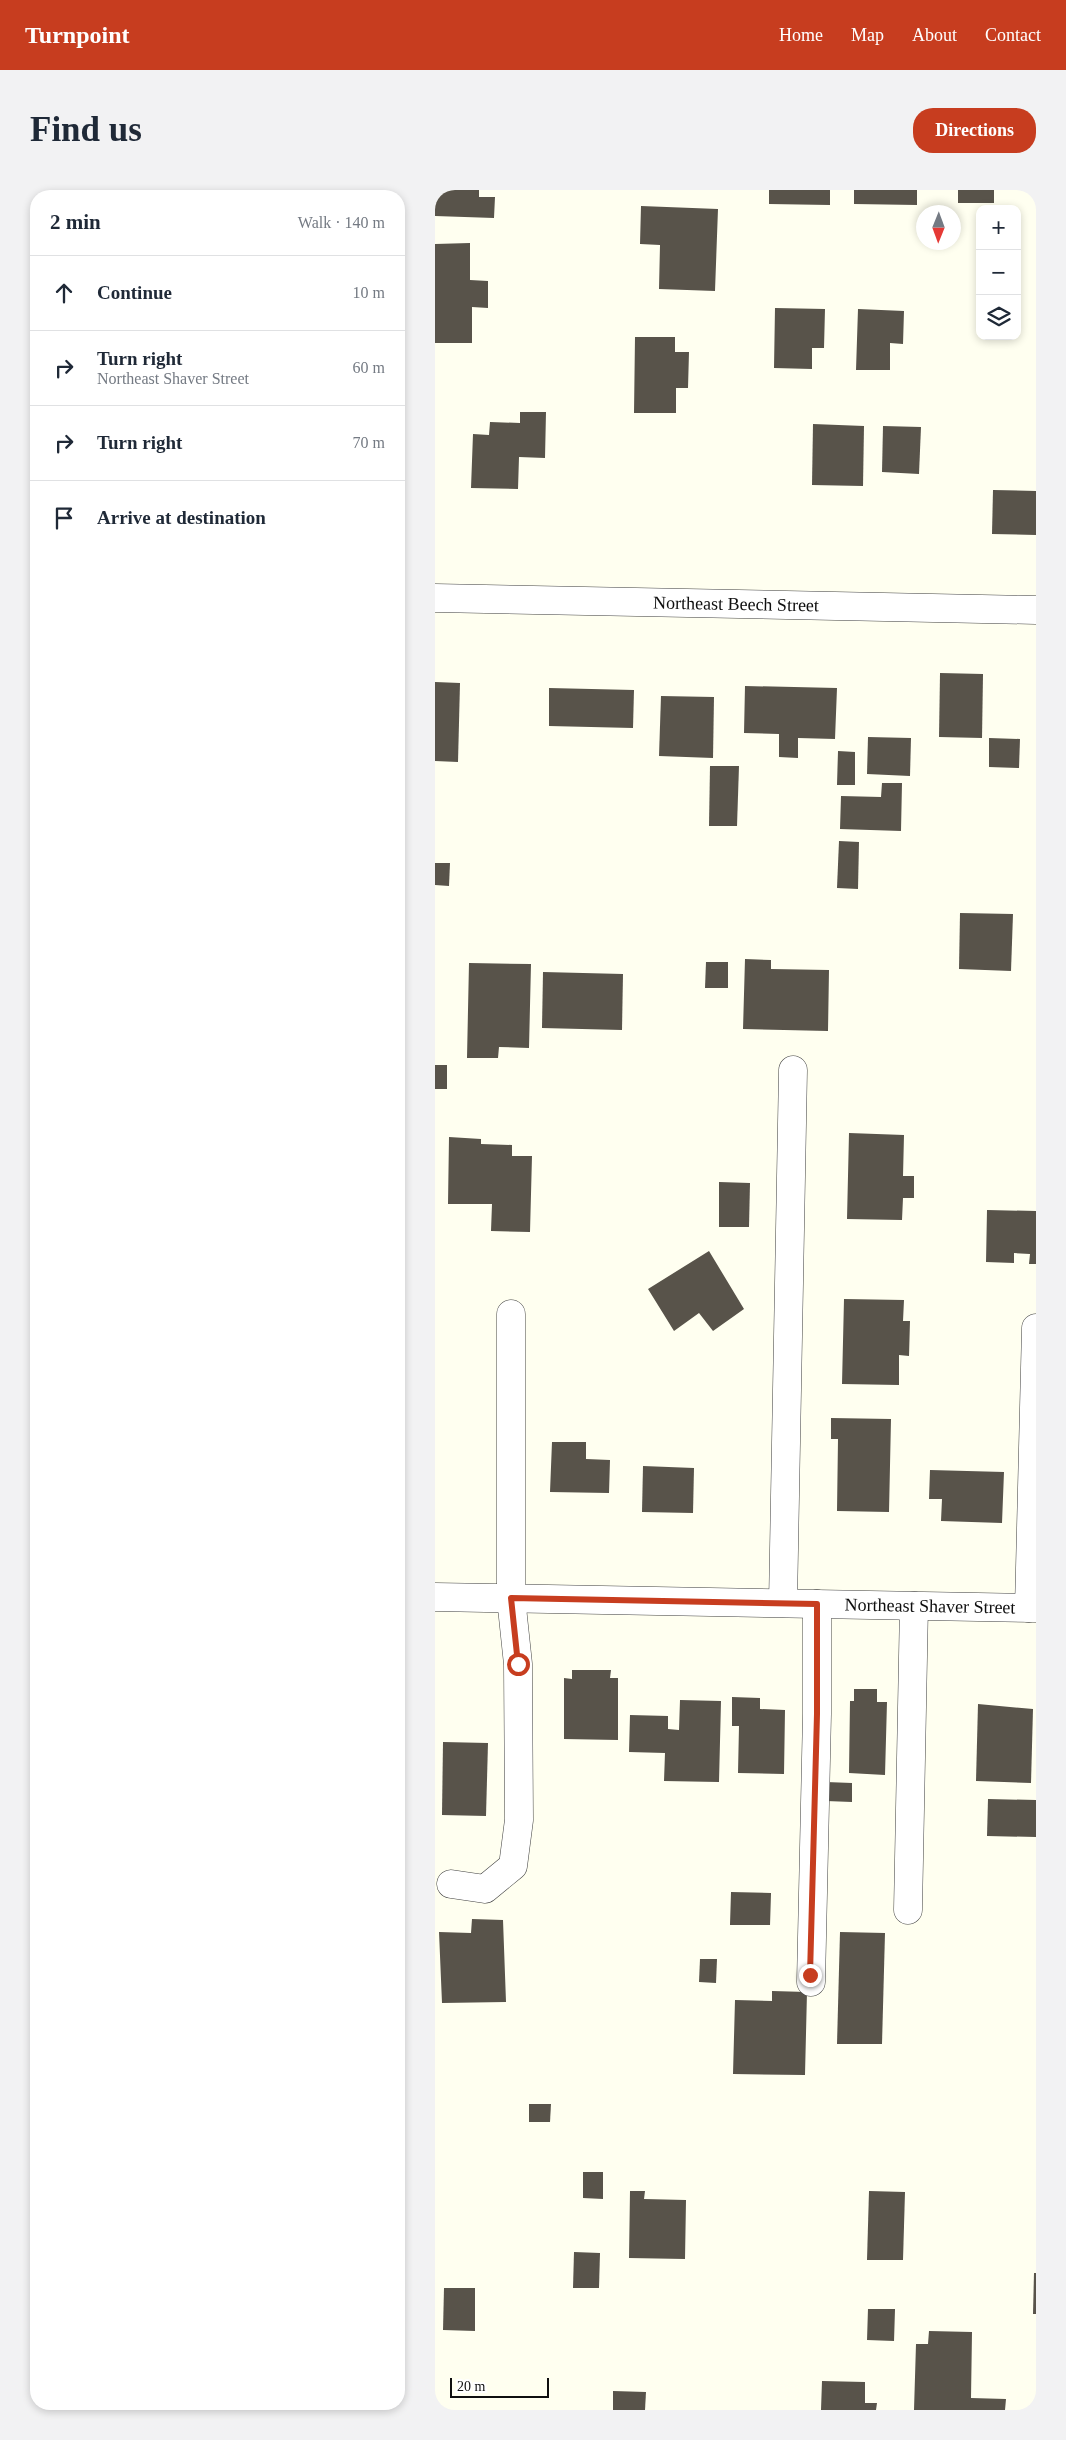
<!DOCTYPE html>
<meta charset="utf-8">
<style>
:root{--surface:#fff;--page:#f2f2f3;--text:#1f2937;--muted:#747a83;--line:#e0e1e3;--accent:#c73d1f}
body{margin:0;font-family:Georgia,serif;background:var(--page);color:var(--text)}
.controls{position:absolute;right:15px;top:15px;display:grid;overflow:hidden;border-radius:10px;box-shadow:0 2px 8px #0003}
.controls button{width:45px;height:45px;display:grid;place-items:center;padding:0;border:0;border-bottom:1px solid var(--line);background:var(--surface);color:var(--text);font:25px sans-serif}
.compass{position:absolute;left:481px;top:15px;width:45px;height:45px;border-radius:50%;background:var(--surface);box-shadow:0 2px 8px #0003;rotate:181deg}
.scale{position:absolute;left:15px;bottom:12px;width:99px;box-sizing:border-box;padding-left:5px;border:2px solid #0f0f0f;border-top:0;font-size:14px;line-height:18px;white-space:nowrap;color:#0f0f0f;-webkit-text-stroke:4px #fff;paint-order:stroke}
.stop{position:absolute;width:15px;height:15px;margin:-11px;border:4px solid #c73d1f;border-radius:50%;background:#fff}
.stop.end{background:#c73d1f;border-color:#fff;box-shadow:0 1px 5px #0008}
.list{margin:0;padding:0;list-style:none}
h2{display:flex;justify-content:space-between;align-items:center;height:65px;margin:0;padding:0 20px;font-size:21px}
h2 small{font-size:16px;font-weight:400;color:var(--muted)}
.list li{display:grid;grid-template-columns:32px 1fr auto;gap:15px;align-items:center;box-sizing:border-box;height:75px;padding:0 20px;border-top:1px solid var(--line)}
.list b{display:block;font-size:19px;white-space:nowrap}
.list p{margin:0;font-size:16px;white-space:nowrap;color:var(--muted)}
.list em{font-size:16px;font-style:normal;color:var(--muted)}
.icon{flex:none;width:28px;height:28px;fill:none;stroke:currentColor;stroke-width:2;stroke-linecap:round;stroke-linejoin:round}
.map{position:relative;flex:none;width:601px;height:2220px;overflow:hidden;border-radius:20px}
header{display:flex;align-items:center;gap:30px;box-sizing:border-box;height:70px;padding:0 25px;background:var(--accent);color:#fff}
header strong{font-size:24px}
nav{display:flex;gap:28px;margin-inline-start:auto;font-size:18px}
.intro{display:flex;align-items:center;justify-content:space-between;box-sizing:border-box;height:120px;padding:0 30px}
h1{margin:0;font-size:35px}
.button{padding:12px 22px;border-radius:20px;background:var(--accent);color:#fff;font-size:18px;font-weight:700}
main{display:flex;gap:30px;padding:0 30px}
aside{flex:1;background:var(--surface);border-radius:20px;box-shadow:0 2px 8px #0003}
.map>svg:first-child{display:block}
.building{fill:#58534a}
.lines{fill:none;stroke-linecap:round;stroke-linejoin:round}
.minor-casing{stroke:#424242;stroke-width:29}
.minor{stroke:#fff;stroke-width:28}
.route{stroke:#c73d1f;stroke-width:6}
.labels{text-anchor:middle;stroke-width:5;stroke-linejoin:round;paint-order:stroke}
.street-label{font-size:18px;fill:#0f0f0f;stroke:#fff}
</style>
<header>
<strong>Turnpoint</strong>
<nav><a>Home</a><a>Map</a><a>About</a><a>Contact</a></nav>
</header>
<div class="intro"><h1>Find us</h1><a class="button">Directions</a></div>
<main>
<aside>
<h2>2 min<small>Walk · 140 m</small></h2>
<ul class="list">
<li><svg class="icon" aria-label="ahead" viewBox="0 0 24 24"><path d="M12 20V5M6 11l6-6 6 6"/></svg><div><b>Continue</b></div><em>10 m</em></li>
<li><svg class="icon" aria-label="right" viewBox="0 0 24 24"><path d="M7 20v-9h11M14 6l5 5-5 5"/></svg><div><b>Turn right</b><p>Northeast Shaver Street</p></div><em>60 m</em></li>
<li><svg class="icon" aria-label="right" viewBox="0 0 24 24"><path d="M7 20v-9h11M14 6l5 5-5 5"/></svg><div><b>Turn right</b></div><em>70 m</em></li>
<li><svg class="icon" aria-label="arrive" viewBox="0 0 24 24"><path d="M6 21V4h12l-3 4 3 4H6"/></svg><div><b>Arrive at destination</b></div></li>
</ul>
</aside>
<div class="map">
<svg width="601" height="2220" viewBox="0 0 601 2220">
<rect width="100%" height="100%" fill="#fffff0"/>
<g class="building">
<path d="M0,0H44V7H60L59,28L0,26Z"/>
<path d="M334,0H395V15L334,14Z"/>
<path d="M419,0H482V15L419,14Z"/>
<rect x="523" y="0" width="36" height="13"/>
<path d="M206,16L283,19L280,101L224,99L225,55L205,54Z"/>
<path d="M35,53V90L53,91V118L37,117V153H0V54Z"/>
<path d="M340,118L390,119L389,158H377V179L339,178Z"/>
<path d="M423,119L469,121L468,154L455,153V180H421Z"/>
<path d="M200,147H240V162H254L253,198H241V223H199Z"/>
<path d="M85,222H111L110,268L84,267L83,299L36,298L38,244L54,245L55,232L85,233Z"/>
<path d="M378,234L429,236L428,296L377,295Z"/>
<path d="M448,236L486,237L484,284L447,282Z"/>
<path d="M558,300L601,301V345L557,344Z"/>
<path d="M505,483L548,484L547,548L504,547Z"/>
<path d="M0,492L25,493L23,572L0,571Z"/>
<path d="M310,496L402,498L400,549L363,548V568L344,567V544L309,543Z"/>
<path d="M114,498L199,500L198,538L114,536Z"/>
<path d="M226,506L279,507L278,568L224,566Z"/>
<path d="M433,547L476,548L475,586L432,584Z"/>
<path d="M554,548L585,549L584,578L554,577Z"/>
<path d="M403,561L420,562V595H402Z"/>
<path d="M275,576H304L302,636H274Z"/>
<path d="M447,593H467L466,641L405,639L406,606L446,607Z"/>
<path d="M404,651L424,652L423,699L402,698Z"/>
<path d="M0,673H15L14,696L0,695Z"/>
<path d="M525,723L578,724L576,781L524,779Z"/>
<path d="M310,769L336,770V779L394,780L393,841L308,839Z"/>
<path d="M271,772H293V798H270Z"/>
<path d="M34,773L96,774L94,858L64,857L63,868H32Z"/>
<path d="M108,782L188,784L187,840L107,838Z"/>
<rect x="0" y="875" width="12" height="24"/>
<path d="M414,943L469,945L468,986H479V1008H468L467,1030L412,1029Z"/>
<path d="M14,947L46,949V954L77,955V966H97L95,1042L56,1041L57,1014H13Z"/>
<path d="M284,992L315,993L314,1037H284Z"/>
<path d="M552,1020L601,1021V1074H594L595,1064L579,1063V1073L551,1072Z"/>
<path d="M274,1061L309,1119L278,1141L264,1123L239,1141L213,1099Z"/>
<path d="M409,1109L469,1110L468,1131H475L474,1166L464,1165V1195L407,1194Z"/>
<path d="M396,1228L456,1229L454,1322L402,1321L403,1249H396Z"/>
<path d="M117,1252H151V1269L175,1270L174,1303L115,1302Z"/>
<path d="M208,1276L259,1278L258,1323L207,1322Z"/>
<path d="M495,1280L569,1282L567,1333L506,1331L507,1309H494Z"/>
<path d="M137,1480H176L175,1488H183V1550L129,1549V1488L137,1489Z"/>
<path d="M419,1499H442V1512H452L450,1585L414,1583L415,1511H419Z"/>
<path d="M297,1507L325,1508V1519L350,1520L349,1584L303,1583L304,1536H297Z"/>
<path d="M245,1510L286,1511L284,1592L229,1591L230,1563L194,1562L195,1525L233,1526V1539L244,1540Z"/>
<path d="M543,1514L598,1519L596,1593L541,1591Z"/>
<path d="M8,1552L53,1553L51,1626L7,1625Z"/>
<path d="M391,1592L417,1593V1612L391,1611Z"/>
<path d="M553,1609L601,1610V1647L552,1646Z"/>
<path d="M296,1702L336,1703L335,1735H295Z"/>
<path d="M37,1729L68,1730L71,1812L7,1813L4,1742L36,1743Z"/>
<path d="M405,1742L450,1743L447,1854H402Z"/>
<path d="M265,1769H282L281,1793L264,1792Z"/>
<path d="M337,1801L372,1802L370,1885L298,1884L300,1810L337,1811Z"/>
<path d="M94,1914H116L115,1932H94Z"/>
<path d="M148,1982H168V2009L148,2008Z"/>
<path d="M195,2001H210L209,2009L251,2010L250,2069L194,2068Z"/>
<path d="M434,2001L470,2002L468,2070H432Z"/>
<path d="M139,2062L165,2063L164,2098H138Z"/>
<path d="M599,2083H601V2124H598Z"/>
<path d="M9,2098H40V2141L8,2140Z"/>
<path d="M433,2119H460L459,2151L432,2150Z"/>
<path d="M494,2141L537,2142L536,2208L571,2209L570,2220H479L481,2154H493Z"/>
<path d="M387,2191L430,2192V2213H442L441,2220H386Z"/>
<path d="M178,2201L211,2202L210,2220H178Z"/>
</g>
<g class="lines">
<defs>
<g id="minor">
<path d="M0,408L601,420"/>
<path d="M0,1407L601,1418"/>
<path d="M348,1413L358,880"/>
<path d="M594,1418L601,1138"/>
<path d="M16,1694L50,1699L78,1676L84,1630L83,1474L76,1408V1124"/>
<path d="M473,1720L479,1416"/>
<path d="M376,1792L382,1524V1414"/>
</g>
</defs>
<use href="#minor" class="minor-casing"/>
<use href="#minor" class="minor"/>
</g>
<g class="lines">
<path class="route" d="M83,1474L76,1408L382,1414V1524L375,1785"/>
</g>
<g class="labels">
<g class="street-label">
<text transform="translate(301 414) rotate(1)" y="6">Northeast Beech Street</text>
<text transform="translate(495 1416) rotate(1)" y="6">Northeast Shaver Street</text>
</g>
</g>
</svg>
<div class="controls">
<button>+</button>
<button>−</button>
<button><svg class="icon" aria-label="layers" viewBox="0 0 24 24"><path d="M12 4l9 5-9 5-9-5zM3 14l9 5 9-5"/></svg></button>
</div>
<svg class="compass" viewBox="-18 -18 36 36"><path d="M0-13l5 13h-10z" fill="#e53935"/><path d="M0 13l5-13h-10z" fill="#747a83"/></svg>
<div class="scale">20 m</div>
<div class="stop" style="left:83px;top:1474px"></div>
<div class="stop end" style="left:375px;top:1785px"></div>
</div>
</main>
